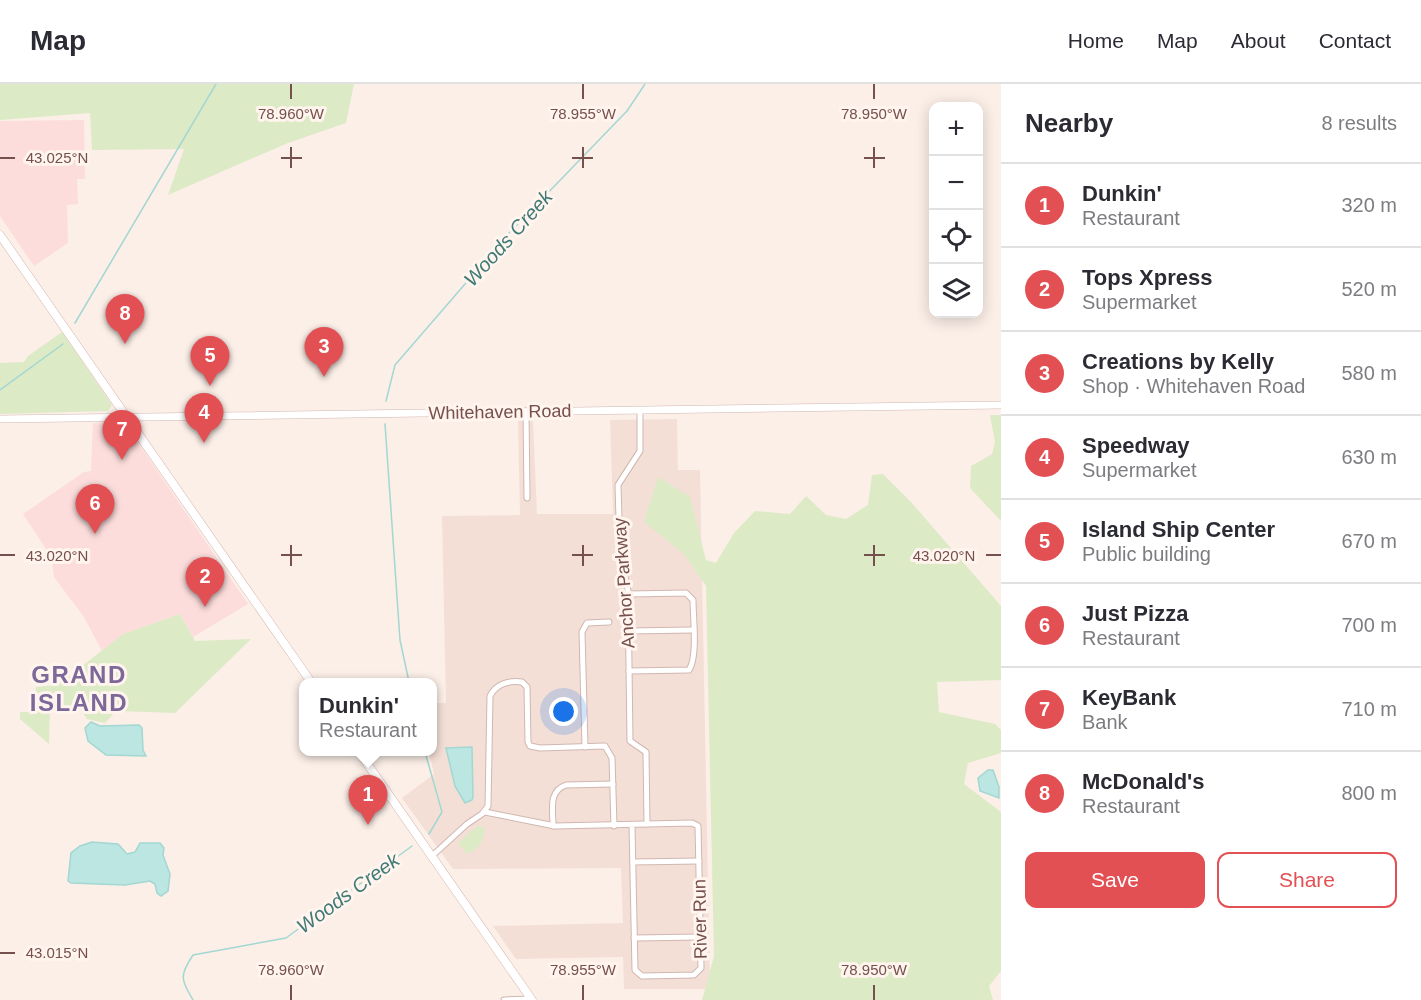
<!DOCTYPE html>
<meta charset="utf-8">
<style>
:root{--surface:#fff;--page:#f2f2f3;--text:#2b2b33;--muted:#7c7c81;--line:#e1e1e2;--accent:#e35054}
body{margin:0;font-family:Helvetica,sans-serif;background:var(--page);color:var(--text)}
.controls{position:absolute;right:18px;top:18px;display:grid;overflow:hidden;border-radius:12px;box-shadow:0 3px 15px #0003}
.controls button{width:54px;height:54px;display:grid;place-items:center;padding:0;border:0;border-bottom:2px solid var(--line);background:var(--surface);color:var(--text);font:30px sans-serif}
.you{position:absolute;left:564px;top:628px;width:21px;height:21px;margin:-15px;border:4px solid #fff;border-radius:50%;background:#1a73e8;box-shadow:0 0 0 9px #1a73e833}
.badge{display:grid;place-items:center;width:39px;height:39px;border-radius:50%;background:var(--accent);color:#fff;font-size:20px;font-weight:700}
.pin{position:absolute;translate:-50% -50px;filter:drop-shadow(0 2px 3px #0008)}
.pin::after{content:'';position:absolute;top:32px;width:21px;height:18px;background:inherit;clip-path:polygon(0 0,100% 0,50% 100%)}
.popup{position:absolute;left:299px;top:594px;width:138px;height:78px;box-sizing:border-box;display:grid;place-content:center;border-radius:12px;background:var(--surface);filter:drop-shadow(0 2px 4px #0005);font-size:20px;white-space:nowrap;color:var(--muted)}
.popup b{font-size:22px;color:var(--text)}
.popup::after{content:'';position:absolute;left:50%;top:100%;margin-left:-12px;border:12px solid transparent;border-top-color:var(--surface)}
.list{margin:0;padding:0;list-style:none}
h2{display:flex;justify-content:space-between;align-items:center;height:78px;margin:0;padding:0 24px;font-size:26px}
h2 small{font-size:20px;font-weight:400;color:var(--muted)}
.list li{display:grid;grid-template-columns:39px 1fr auto;gap:18px;align-items:center;box-sizing:border-box;height:84px;padding:0 24px;border-top:2px solid var(--line)}
.list b{display:block;font-size:22px;white-space:nowrap}
.list p{margin:0;font-size:20px;white-space:nowrap;color:var(--muted)}
.list em{font-size:20px;font-style:normal;color:var(--muted)}
.actions{display:flex;gap:12px;padding:18px 24px}
.actions a{flex:1;padding:14px 0;border:2px solid var(--accent);border-radius:12px;text-align:center;font-size:21px;color:var(--accent)}
.actions .main{background:var(--accent);color:#fff}
.icon{flex:none;width:33px;height:33px;fill:none;stroke:currentColor;stroke-width:2;stroke-linecap:round;stroke-linejoin:round}
.map{position:relative;flex:none;width:1001px;height:916px;overflow:hidden}
header{display:flex;align-items:center;gap:36px;box-sizing:border-box;height:84px;padding:0 30px;background:var(--surface);border-bottom:2px solid var(--line)}
header strong{font-size:28px}
nav{display:flex;gap:33px;margin-inline-start:auto;font-size:21px}
main{display:flex}
aside{flex:1;background:var(--surface)}
.map>svg:first-child{display:block}
.residential{fill:#f4dfd6}
.commercial{fill:#fcdddc}
.green{fill:#ddeac6}
.water{fill:#bce6e1;stroke:#a2d7d2;stroke-width:1.5}
.lines{fill:none;stroke-linecap:round;stroke-linejoin:round}
.stream{stroke:#a2d7d2;stroke-width:1.5}
.minor-casing{stroke:#d0b7b0;stroke-width:7}
.tertiary-casing{stroke:#d0b7b0;stroke-width:8}
.secondary-casing{stroke:#d6b7b0;stroke-width:9}
.minor{stroke:#fff;stroke-width:5}
.tertiary{stroke:#fff;stroke-width:7}
.secondary{stroke:#fff;stroke-width:8}
.ticks{fill:none;stroke:#76504c;stroke-width:2}
.labels{text-anchor:middle;stroke-width:6;stroke-linejoin:round;paint-order:stroke}
.street-label{font-size:18px;fill:#76504c;stroke:#fff4ee}
.water-label{font-size:20px;font-style:italic;fill:#407a76;stroke:#fff4ee}
.district-label{font-size:24px;font-weight:bold;letter-spacing:1.5px;fill:#7c6899;stroke:#fff4ee}
.ticks-label{font-size:15px;text-anchor:middle;fill:#76504c;stroke:#fff4ee;stroke-width:6;stroke-linejoin:round;paint-order:stroke}
</style>
<header>
<strong>Map</strong>
<nav><a>Home</a><a>Map</a><a>About</a><a>Contact</a></nav>
</header>
<main>
<div class="map">
<svg width="1001" height="916" viewBox="0 0 1001 916">
<rect width="100%" height="100%" fill="#fcefe8"/>
<path class="residential" d="M677,335L678,386H700L710,905H624L623,873L516,875L493,842L623,839L621,784L453,785L402,714L434,690L429,668H433V619H446L442,432L520,431L518,337H533L537,430H613L610,336Z"/>
<g class="commercial">
<path d="M84,36L85,95H77L78,120L67,121L68,159L34,182L0,132V37Z"/>
<path d="M93,339H121L135,354L248,520L193,553L180,530L123,550L102,567L84,533L54,493L52,474L23,430L84,388L91,387Z"/>
</g>
<g class="green">
<path d="M0,0H354L346,39L288,59L168,111L184,65L92,66L90,29L0,36Z"/>
<path d="M62,248L112,321L108,327L0,330V279L24,278L28,272Z"/>
<path d="M990,331H1001V437L970,404L971,382L992,370L995,358Z"/>
<path d="M883,390L911,418L1001,522V596L937,598L939,628L995,640L1001,646V669L968,679L964,700L1001,728V887L989,902L993,916H702L714,872L706,502L684,470L644,438L658,393L690,413L706,476L716,479L734,449L755,427L790,430L806,412L826,431L846,435L868,421L872,391Z"/>
<path d="M180,530L195,557L251,555L175,629L116,627L105,639L87,635L81,626L50,625L49,660L20,635V628H32L36,603L58,601L123,550Z"/>
<path d="M477,742L485,744C484,758 479,764 467,770L458,759Z"/>
</g>
<g class="water">
<path d="M91,638L100,642L139,641L142,644L143,666L146,672L106,671L88,657L85,644Z"/>
<path d="M472,663L473,713L472,716L465,719L455,702L446,664Z"/>
<path d="M988,686H993L999,703V714L980,707L978,694Z"/>
<path d="M92,758L118,760L127,770L135,768L140,759H160L164,764L163,771L170,790L168,807L161,812L157,809L155,800L150,797L125,801L71,799L68,797L71,769L80,762Z"/>
</g>
<g class="lines">
<g class="stream">
<path d="M75,239L216,0"/>
<path d="M0,306L63,260"/>
<path d="M386,317L395,281L510,148L627,27L645,0"/>
<path d="M385,340L400,556L409,598"/>
<path d="M425,668L442,728L429,750"/>
<path d="M193,916C181,895 179,892 193,871L286,854L412,762"/>
</g>
<defs>
<g id="minor">
<path d="M526,327L527,414"/>
<path d="M640,327V367L618,401L620,469L628,507L630,657L646,668L647,740"/>
<path d="M196,495L200,493"/>
<path d="M628,510L686,509L693,516C693,533 698,573 689,586L629,587"/>
<path d="M628,547L693,546"/>
<path d="M585,663L582,548L587,539L609,538"/>
<path d="M485,728L555,742L692,739L698,742L701,884L694,891L642,892L635,886L632,741"/>
<path d="M553,742C553,726 548,707 566,701L613,700"/>
<path d="M432,772L467,740L482,730L488,722L490,612C496,600 509,596 522,598L527,603L528,658L530,662L540,664L605,662L612,674L614,742"/>
<path d="M633,778L699,777"/>
<path d="M634,854L700,853"/>
<path d="M504,916L531,915"/>
</g>
<path id="tertiary" d="M0,335L1001,321"/>
<g id="secondary">
<path d="M0,151L311,598"/>
<path d="M359,668L532,916"/>
</g>
</defs>
<use href="#minor" class="minor-casing"/>
<use href="#tertiary" class="tertiary-casing"/>
<use href="#secondary" class="secondary-casing"/>
<use href="#minor" class="minor"/>
<use href="#tertiary" class="tertiary"/>
<use href="#secondary" class="secondary"/>
</g>
<path class="ticks" d="M291,0V15M583,0V15M874,0V15M291,63V84M583,63V84M874,63V84M0,74H15M281,74H302M572,74H593M864,74H885M291,461V482M583,461V482M874,461V482M0,471H15M281,471H302M572,471H593M864,471H885M986,471H1001M0,869H15M291,901V916M583,901V916M874,901V916"/>
<g class="labels">
<g class="street-label">
<text transform="translate(500 328) rotate(-1)" y="6">Whitehaven Road</text>
<text transform="translate(624 499) rotate(-94)" y="6">Anchor Parkway</text>
<text transform="translate(700 835) rotate(-91)" y="6">River Run</text>
</g>
<g class="water-label">
<text transform="translate(508 154) rotate(-48)" y="7">Woods Creek</text>
<text transform="translate(348 809) rotate(-36)" y="7">Woods Creek</text>
</g>
<g class="district-label">
<text x="79" y="599">GRAND<tspan x="79" dy="28">ISLAND</tspan></text>
</g>
</g>
<g class="ticks-label">
<text x="291" y="35">78.960°W</text>
<text x="583" y="35">78.955°W</text>
<text x="874" y="35">78.950°W</text>
<text x="57" y="79">43.025°N</text>
<text x="57" y="477">43.020°N</text>
<text x="944" y="477">43.020°N</text>
<text x="57" y="874">43.015°N</text>
<text x="291" y="891">78.960°W</text>
<text x="583" y="891">78.955°W</text>
<text x="874" y="891">78.950°W</text>
</g>
</svg>
<div class="controls">
<button>+</button>
<button>−</button>
<button><svg class="icon" aria-label="locate" viewBox="0 0 24 24"><circle cx="12" cy="12" r="6"/><path d="M12 2v4M12 18v4M2 12h4M18 12h4"/></svg></button>
<button><svg class="icon" aria-label="layers" viewBox="0 0 24 24"><path d="M12 4l9 5-9 5-9-5zM3 14l9 5 9-5"/></svg></button>
</div>
<div class="you"></div>
<div class="pin badge" style="left:368px;top:741px">1</div>
<div class="popup"><b>Dunkin'</b>Restaurant</div>
<div class="pin badge" style="left:205px;top:523px">2</div>
<div class="pin badge" style="left:324px;top:293px">3</div>
<div class="pin badge" style="left:204px;top:359px">4</div>
<div class="pin badge" style="left:210px;top:302px">5</div>
<div class="pin badge" style="left:95px;top:450px">6</div>
<div class="pin badge" style="left:122px;top:376px">7</div>
<div class="pin badge" style="left:125px;top:260px">8</div>
</div>
<aside>
<h2>Nearby<small>8 results</small></h2>
<ul class="list">
<li><span class="badge">1</span><div><b>Dunkin'</b><p>Restaurant</p></div><em>320 m</em></li>
<li><span class="badge">2</span><div><b>Tops Xpress</b><p>Supermarket</p></div><em>520 m</em></li>
<li><span class="badge">3</span><div><b>Creations by Kelly</b><p>Shop · Whitehaven Road</p></div><em>580 m</em></li>
<li><span class="badge">4</span><div><b>Speedway</b><p>Supermarket</p></div><em>630 m</em></li>
<li><span class="badge">5</span><div><b>Island Ship Center</b><p>Public building</p></div><em>670 m</em></li>
<li><span class="badge">6</span><div><b>Just Pizza</b><p>Restaurant</p></div><em>700 m</em></li>
<li><span class="badge">7</span><div><b>KeyBank</b><p>Bank</p></div><em>710 m</em></li>
<li><span class="badge">8</span><div><b>McDonald's</b><p>Restaurant</p></div><em>800 m</em></li>
</ul>
<div class="actions"><a class="main">Save</a><a>Share</a></div>
</aside>
</main>
